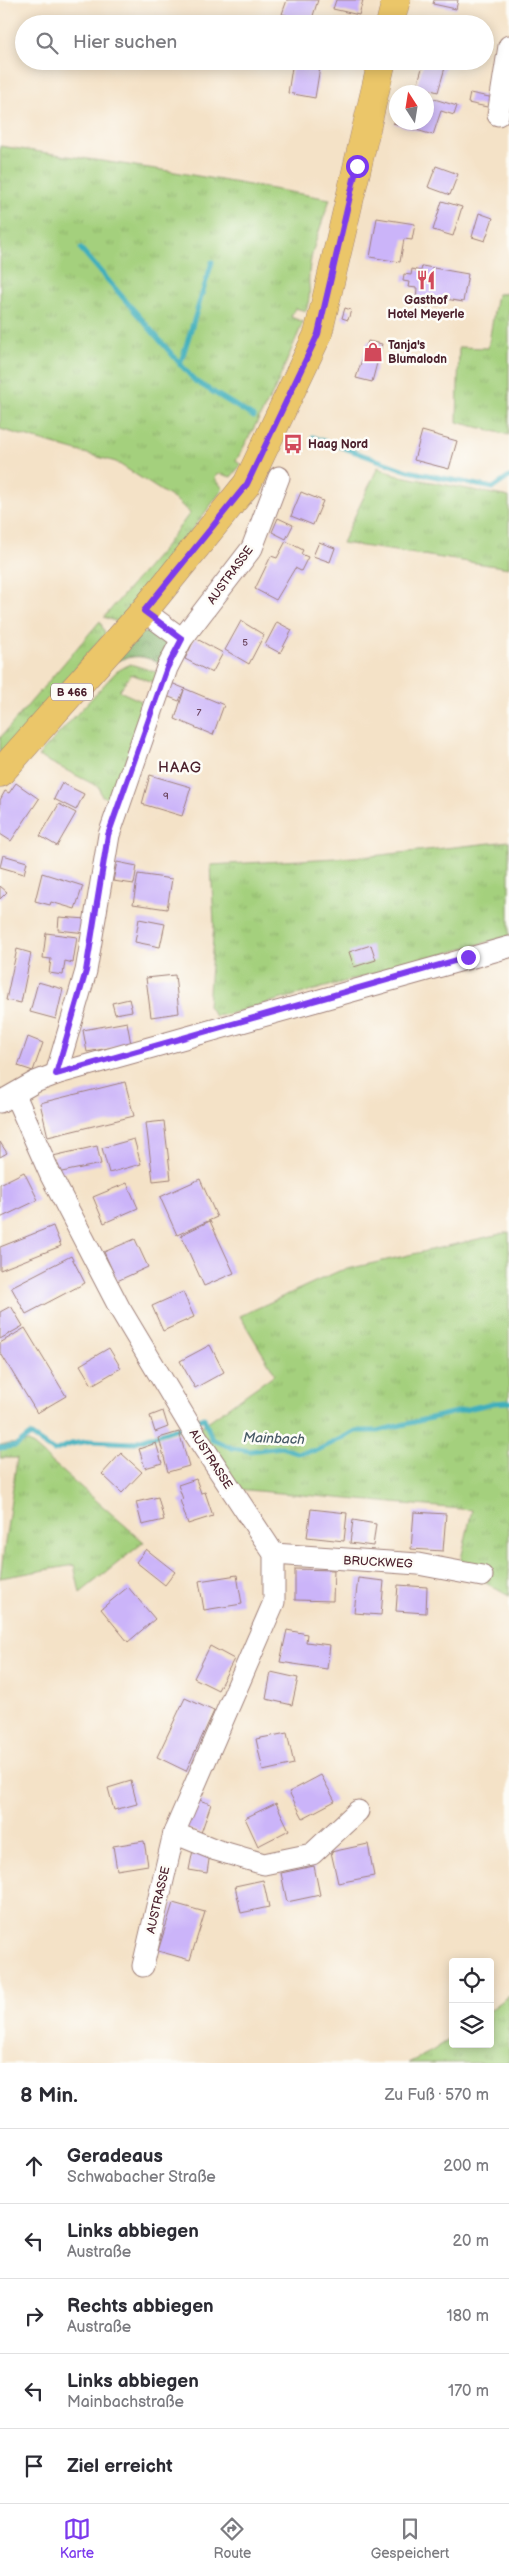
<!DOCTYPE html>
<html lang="de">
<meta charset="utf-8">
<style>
:root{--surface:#fff;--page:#f7f7f7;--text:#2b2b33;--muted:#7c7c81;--line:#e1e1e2;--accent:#7c3aed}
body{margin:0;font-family:"Balsamiq Sans",sans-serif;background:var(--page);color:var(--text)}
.controls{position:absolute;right:15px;bottom:15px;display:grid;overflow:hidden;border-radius:5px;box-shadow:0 2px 12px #0003}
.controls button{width:45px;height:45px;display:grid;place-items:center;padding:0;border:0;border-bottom:1px solid var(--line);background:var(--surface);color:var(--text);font:25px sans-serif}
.compass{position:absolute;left:389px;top:85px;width:45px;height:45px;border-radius:50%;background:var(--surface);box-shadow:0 2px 12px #0003;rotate:348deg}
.stop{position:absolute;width:15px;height:15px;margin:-11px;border:4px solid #7c3aed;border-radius:50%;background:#fff}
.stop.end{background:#7c3aed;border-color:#fff;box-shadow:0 1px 5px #0008}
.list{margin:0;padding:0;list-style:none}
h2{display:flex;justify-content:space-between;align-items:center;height:65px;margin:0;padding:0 20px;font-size:21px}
h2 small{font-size:16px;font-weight:400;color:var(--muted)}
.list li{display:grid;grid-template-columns:32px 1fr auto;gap:15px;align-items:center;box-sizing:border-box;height:75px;padding:0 20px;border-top:1px solid var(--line)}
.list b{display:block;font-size:19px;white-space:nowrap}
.list p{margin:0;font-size:16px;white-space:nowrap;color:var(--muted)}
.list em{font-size:16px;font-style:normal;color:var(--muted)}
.icon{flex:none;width:28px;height:28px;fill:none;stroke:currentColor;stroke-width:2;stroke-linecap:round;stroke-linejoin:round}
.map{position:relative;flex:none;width:509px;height:2063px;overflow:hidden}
.search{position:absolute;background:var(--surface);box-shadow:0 2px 12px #0003;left:15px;right:15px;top:15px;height:55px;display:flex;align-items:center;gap:12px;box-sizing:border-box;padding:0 18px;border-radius:28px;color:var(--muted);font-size:19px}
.sheet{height:440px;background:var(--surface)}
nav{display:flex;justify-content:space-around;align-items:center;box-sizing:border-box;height:70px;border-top:1px solid var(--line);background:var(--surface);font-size:14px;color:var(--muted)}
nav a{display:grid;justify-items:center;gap:2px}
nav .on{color:var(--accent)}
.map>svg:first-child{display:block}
.grass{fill:url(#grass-tufts);stroke:#777854}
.forest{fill:url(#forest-crowns);stroke:#66684c}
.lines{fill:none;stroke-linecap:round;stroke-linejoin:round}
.stream{stroke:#40afbc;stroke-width:5}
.building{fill:#cbb4f9}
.minor-casing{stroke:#9f8079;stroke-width:23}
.major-casing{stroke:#9f8079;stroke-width:29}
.minor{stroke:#fff;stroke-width:21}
.major{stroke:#ebc669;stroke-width:28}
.route{stroke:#7c3aed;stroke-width:6}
.labels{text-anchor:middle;stroke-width:5;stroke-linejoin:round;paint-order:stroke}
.number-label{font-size:10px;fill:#6a445e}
.shield{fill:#fdfcf7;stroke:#806168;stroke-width:1}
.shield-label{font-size:11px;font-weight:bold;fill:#4a1f2b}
.poi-label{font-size:12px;font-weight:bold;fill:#4a1f2b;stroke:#fdfcf7;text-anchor:start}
.street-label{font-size:12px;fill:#4a1f2b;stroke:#fdfcf7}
.water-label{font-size:14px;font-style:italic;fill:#465965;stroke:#fdfcf7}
.quarter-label{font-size:15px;letter-spacing:1px;fill:#4a1f2b;stroke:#fdfcf7}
</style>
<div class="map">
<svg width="509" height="2063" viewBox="0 0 509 2063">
<defs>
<pattern id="grass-tufts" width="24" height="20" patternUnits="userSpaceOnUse" patternTransform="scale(1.25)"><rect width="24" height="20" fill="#a4d07d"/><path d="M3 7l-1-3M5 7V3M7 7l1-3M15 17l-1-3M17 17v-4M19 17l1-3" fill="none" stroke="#8fb26c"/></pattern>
<pattern id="forest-crowns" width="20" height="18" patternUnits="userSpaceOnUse" patternTransform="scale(1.25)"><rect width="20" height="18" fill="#83b26c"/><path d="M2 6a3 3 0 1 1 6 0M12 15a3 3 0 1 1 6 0" fill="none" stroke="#6d9059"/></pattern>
</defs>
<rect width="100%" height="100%" fill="#fdfcf7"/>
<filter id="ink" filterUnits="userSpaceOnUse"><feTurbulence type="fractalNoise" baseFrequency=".02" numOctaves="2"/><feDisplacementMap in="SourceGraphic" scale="10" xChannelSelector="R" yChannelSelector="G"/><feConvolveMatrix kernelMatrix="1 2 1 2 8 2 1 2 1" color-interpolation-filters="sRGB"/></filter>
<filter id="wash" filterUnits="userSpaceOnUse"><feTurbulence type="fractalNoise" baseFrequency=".0096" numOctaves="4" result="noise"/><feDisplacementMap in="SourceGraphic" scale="20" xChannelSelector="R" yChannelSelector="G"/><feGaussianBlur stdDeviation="1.12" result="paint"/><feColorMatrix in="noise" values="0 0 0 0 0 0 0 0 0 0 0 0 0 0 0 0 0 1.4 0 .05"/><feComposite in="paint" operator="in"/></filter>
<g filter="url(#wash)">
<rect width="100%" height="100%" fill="#f4e2c7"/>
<g class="grass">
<path d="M0,146L169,171L330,199C323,221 310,252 309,273C308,290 312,292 306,311L295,308L291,317L303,322L275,389L236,461L241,465L231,477L218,473L215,478L223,489L163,568L117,622L104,617L159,554L190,513L177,501L116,462L0,429Z"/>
<path d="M509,293V435L457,422L459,347L488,348L497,294Z"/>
<path d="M378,467L395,475L509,497V568L342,543Z"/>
<path d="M100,621L105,634L0,757V738Z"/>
<path d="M130,664L160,673L155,683L131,674L119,691L146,703L113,802L101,795L99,787L38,756L116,672Z"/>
<path d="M509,841V936L228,1014L215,1016L208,1006L214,924L211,865L372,856Z"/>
<path d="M509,1232V1596L459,1568L472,1510L236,1489L199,1428L275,1374L240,1316L339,1271Z"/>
<path d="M29,1442L144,1542L80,1593L74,1565L0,1578L17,1458H0V1445Z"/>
<path d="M509,1996V2063H408L432,2051L453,2037V2044H490V2010Z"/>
</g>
<path class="forest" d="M147,632L162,637L167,647L159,663C143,655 134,655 117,661L140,634Z"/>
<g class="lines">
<g class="stream">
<path d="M81,249L195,381L254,417"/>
<path d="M180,365L212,262"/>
<path d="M313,437L408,471L493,488L509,477"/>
<path d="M194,1422L204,1418L212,1439L232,1448L250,1451L282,1447L297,1453L318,1450L356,1431H377L493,1403L509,1402"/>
<path d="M0,1448L16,1446L30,1435L54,1451L71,1444L90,1441L132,1443L184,1426"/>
</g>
</g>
<g id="blocks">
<g class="building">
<path d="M287,0H318L311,22L282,14Z"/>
<path d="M336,0H363L359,15L333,9Z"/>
<path d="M434,0H458L456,9L433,4Z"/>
<path d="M457,18L475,23V24H455Z"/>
<path d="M293,61H321L315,98L288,93Z"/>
<path d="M424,61L446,64L438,92L417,86Z"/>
<path d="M470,93L494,98L492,108L468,103Z"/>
<path d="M428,97L457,106L454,115L441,111L433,135L393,123L426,122Z"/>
<path d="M436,166L458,174L450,195L428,187Z"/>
<path d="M442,201L462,207L453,236L433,230Z"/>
<path d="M479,213L493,218L485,241L472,237Z"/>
<path d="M377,218L415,224L412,240L404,239L400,262L370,257Z"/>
<path d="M422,266L468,274L463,302L440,298L438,306L416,302L417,288L408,287L409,282L403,281L404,274L411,275L412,269L421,271Z"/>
<path d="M345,308L351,310L348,320L342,318Z"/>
<path d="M368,341L382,344L372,382L356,378Z"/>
<path d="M422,431L457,441L449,469L414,460Z"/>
<path d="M301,492L323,501L313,525L291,516Z"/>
<path d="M278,518L293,525L286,539L272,532Z"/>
<path d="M286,541L303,550L301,554L308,557L301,571L295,568L276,600L255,589L271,556L277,558Z"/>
<path d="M319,542L335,548L330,562L313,556Z"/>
<path d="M241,621L264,635L249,664L225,650Z"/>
<path d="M277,622L292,630L280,653L265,645Z"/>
<path d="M195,638L223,653L212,673L185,659Z"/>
<path d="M169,682L224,705L213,735L175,719L184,690L179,701L164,695Z"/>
<path d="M150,775L191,787L182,816L142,804Z"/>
<path d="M16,783L39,799L11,841L0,834V800L5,791L9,793Z"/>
<path d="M62,783L84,794L76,810L54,799Z"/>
<path d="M59,804L76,813L57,846L40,836Z"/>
<path d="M3,855L27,862L24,874L0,867Z"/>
<path d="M117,862L137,866L134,884L113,881Z"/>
<path d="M42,873L83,886L75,909L51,902L50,905L35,901Z"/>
<path d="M138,874L172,879L167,909L133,904Z"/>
<path d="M0,886L7,892L0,899Z"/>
<path d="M59,917L87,919L86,933L58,930Z"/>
<path d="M139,919L165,924L160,947L135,942Z"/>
<path d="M46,933L77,937L73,963L65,961L63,975L49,973L51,959L43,958Z"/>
<path d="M371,945L376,960L354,967L349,952Z"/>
<path d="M17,949L31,953L21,1003L6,1000Z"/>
<path d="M175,975L179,1013L151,1017L146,978Z"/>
<path d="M38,982L63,989L56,1019L30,1012Z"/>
<path d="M129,999L132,1011L115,1014L112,1003Z"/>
<path d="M127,1022L131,1044L87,1052L83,1030Z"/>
<path d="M28,1037L43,1043L33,1071L18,1066Z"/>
<path d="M125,1082L134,1116L48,1137L40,1103Z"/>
<path d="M164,1121L171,1179L153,1181L146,1123Z"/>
<path d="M134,1139L141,1164L109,1173L102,1148Z"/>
<path d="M0,1142L7,1153L0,1157Z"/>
<path d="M97,1146L101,1164L57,1173L53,1156Z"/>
<path d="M24,1172L38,1200L0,1218V1184Z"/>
<path d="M200,1179L217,1217L177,1235L160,1197Z"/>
<path d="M127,1183L138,1208L104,1223L93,1197Z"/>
<path d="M210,1221L234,1273L204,1286L181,1235Z"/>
<path d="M53,1226L61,1246L0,1270V1247Z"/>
<path d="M135,1239L148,1267L117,1281L104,1252Z"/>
<path d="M71,1256L85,1283L26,1314L11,1287Z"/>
<path d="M183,1292L194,1317L163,1331L152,1306Z"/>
<path d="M11,1306L23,1326L0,1339V1312Z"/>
<path d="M25,1328L66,1396L37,1413L0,1352V1343Z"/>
<path d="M210,1345L224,1372L195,1388L180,1361Z"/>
<path d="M109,1348L121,1368L92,1385L80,1365Z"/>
<path d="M163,1411L168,1427L155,1432L150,1416Z"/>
<path d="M179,1432L189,1466L168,1472L159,1438Z"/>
<path d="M156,1443L162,1463L145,1468L139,1449Z"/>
<path d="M121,1453L142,1472L122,1493L102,1474Z"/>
<path d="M196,1479L201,1493L205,1492L213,1516L188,1524L180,1500L183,1499L178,1485Z"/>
<path d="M158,1497L164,1520L142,1525L136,1502Z"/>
<path d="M311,1509L347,1513L344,1541L307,1537Z"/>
<path d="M414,1512L446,1514L443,1551L411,1549Z"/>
<path d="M353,1520L376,1524L373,1546L350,1543Z"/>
<path d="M146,1549L175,1572L165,1585L136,1562Z"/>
<path d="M295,1569L334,1570L333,1601L295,1600Z"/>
<path d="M237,1575L242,1604L204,1610L199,1581Z"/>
<path d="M358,1578L384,1581L381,1615L354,1613Z"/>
<path d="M398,1585L427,1587L426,1613L396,1611Z"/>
<path d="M128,1587L155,1619L128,1642L101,1609Z"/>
<path d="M287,1630L307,1634L306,1642L330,1645L327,1669L280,1662Z"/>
<path d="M210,1646L234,1659L218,1690L194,1678Z"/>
<path d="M271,1672L298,1678L292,1705L266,1699Z"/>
<path d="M185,1698L214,1711L186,1771L157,1757Z"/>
<path d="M287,1733L294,1764L263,1771L256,1739Z"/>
<path d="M321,1775L335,1801L303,1818L289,1792Z"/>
<path d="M131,1781L137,1804L114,1810L108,1788Z"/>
<path d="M196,1799L211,1804L201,1833L186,1828Z"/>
<path d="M276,1803L289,1830L258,1846L245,1818Z"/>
<path d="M144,1841L148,1865L117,1870L113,1846Z"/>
<path d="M368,1844L374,1876L338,1883L331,1852Z"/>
<path d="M193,1850L210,1853L207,1873L189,1870Z"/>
<path d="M314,1866L320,1895L287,1902L281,1873Z"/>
<path d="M263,1880L269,1907L241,1913L235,1886Z"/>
<path d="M173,1903L205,1912L190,1960L158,1951Z"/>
</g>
</g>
</g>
<g filter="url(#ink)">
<use href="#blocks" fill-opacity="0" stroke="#9f8079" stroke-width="1"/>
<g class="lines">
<defs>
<g id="minor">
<path d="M498,115L509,46"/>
<path d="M144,611L182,639"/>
<path d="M56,1074L86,971L109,835L167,668L182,639L252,548L279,477"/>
<path d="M15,1095L51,1176L120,1309L196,1436L274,1554V1602L174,1833L143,1966"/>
<path d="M0,1102L35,1082L56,1074L509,947"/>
<path d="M274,1554L418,1564L482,1576"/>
<path d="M174,1833L216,1850L264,1864L312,1854L358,1811"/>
</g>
<g id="major">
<path d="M390,24L396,0"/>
<path d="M0,773L144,611L247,484L318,334L382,61"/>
</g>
</defs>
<use href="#minor" class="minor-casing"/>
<use href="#major" class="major-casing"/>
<use href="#minor" class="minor"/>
<use href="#major" class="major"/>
</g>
</g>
<g class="lines" filter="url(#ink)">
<path class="route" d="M357,166L318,334L247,484L144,611L182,639L167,668L108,835L86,971L56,1074L468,957"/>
</g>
<defs>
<symbol id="restaurant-bare" viewBox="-9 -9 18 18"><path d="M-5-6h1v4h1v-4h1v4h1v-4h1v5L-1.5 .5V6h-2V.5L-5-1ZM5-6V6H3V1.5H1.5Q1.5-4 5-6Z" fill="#d1495b" stroke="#fdfcf7" stroke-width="2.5" paint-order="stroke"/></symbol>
<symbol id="shop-bare" viewBox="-9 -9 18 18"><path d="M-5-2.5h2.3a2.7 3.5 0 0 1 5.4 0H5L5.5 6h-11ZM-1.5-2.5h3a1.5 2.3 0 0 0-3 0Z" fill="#d1495b" stroke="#fdfcf7" stroke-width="2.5" paint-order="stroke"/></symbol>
<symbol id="bus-bare" viewBox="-9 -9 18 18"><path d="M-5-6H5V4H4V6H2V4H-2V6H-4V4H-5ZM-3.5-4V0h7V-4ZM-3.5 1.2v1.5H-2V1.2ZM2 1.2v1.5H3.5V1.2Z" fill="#d1495b" stroke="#fdfcf7" stroke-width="2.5" paint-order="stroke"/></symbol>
</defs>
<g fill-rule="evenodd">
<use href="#restaurant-bare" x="412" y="266" width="28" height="28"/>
<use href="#shop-bare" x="359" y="338" width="28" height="28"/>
<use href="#bus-bare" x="279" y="430" width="28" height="28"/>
</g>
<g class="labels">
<g class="number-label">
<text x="245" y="646">5</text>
<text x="199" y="716">7</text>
<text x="166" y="799">9</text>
</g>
<rect class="shield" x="51" y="683.5" width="42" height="17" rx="4"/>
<g class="shield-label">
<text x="72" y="696">B 466</text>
</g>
<g class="poi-label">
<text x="426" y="304" text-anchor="middle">Gasthof<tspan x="426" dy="14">Hotel Meyerle</tspan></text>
<text x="388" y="349">Tanja's<tspan x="388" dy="14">Blumalodn</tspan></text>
<text x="308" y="448">Haag Nord</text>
</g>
<g class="street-label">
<text transform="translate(230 575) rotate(-54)" y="4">AUSTRASSE</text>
<text transform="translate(211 1459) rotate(57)" y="4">AUSTRASSE</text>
<text transform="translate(378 1562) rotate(3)" y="4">BRUCKWEG</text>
<text transform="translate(158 1900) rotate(-77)" y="4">AUSTRASSE</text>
</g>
<g class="water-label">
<text transform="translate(274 1438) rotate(2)" y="5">Mainbach</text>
</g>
<g class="quarter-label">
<text x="180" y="772">HAAG</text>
</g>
</g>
</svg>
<div class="controls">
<button><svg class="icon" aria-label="locate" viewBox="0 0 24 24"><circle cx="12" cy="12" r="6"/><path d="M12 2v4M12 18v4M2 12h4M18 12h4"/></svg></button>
<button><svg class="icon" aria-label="layers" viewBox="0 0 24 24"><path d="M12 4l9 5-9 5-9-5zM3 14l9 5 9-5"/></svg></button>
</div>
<svg class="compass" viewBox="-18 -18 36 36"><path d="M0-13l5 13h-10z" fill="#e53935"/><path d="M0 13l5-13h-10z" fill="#7c7c81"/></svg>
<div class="stop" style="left:357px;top:166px"></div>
<div class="stop end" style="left:468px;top:957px"></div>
<div class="search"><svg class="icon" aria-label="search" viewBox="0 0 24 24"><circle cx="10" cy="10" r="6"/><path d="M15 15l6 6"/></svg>Hier suchen</div>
</div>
<section class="sheet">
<h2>8 Min.<small>Zu Fuß · 570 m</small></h2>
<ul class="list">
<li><svg class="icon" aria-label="ahead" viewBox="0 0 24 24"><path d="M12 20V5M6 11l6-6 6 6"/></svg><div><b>Geradeaus</b><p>Schwabacher Straße</p></div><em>200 m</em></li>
<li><svg class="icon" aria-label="left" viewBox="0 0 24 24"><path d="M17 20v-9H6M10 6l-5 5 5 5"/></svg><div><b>Links abbiegen</b><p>Austraße</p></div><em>20 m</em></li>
<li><svg class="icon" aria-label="right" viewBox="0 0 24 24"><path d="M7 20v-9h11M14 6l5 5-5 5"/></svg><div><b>Rechts abbiegen</b><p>Austraße</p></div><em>180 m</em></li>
<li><svg class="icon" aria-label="left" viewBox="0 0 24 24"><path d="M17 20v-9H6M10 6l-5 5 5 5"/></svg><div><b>Links abbiegen</b><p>Mainbachstraße</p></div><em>170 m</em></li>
<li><svg class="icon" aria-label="arrive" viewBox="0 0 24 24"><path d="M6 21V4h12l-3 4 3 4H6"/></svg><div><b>Ziel erreicht</b></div></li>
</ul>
</section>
<nav>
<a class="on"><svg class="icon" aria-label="map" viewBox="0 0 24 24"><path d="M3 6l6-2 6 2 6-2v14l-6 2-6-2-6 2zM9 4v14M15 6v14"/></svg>Karte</a>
<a><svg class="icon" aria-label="directions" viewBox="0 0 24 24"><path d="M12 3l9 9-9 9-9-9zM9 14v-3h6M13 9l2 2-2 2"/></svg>Route</a>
<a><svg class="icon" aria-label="saved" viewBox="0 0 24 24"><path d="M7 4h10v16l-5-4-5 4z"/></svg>Gespeichert</a>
</nav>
